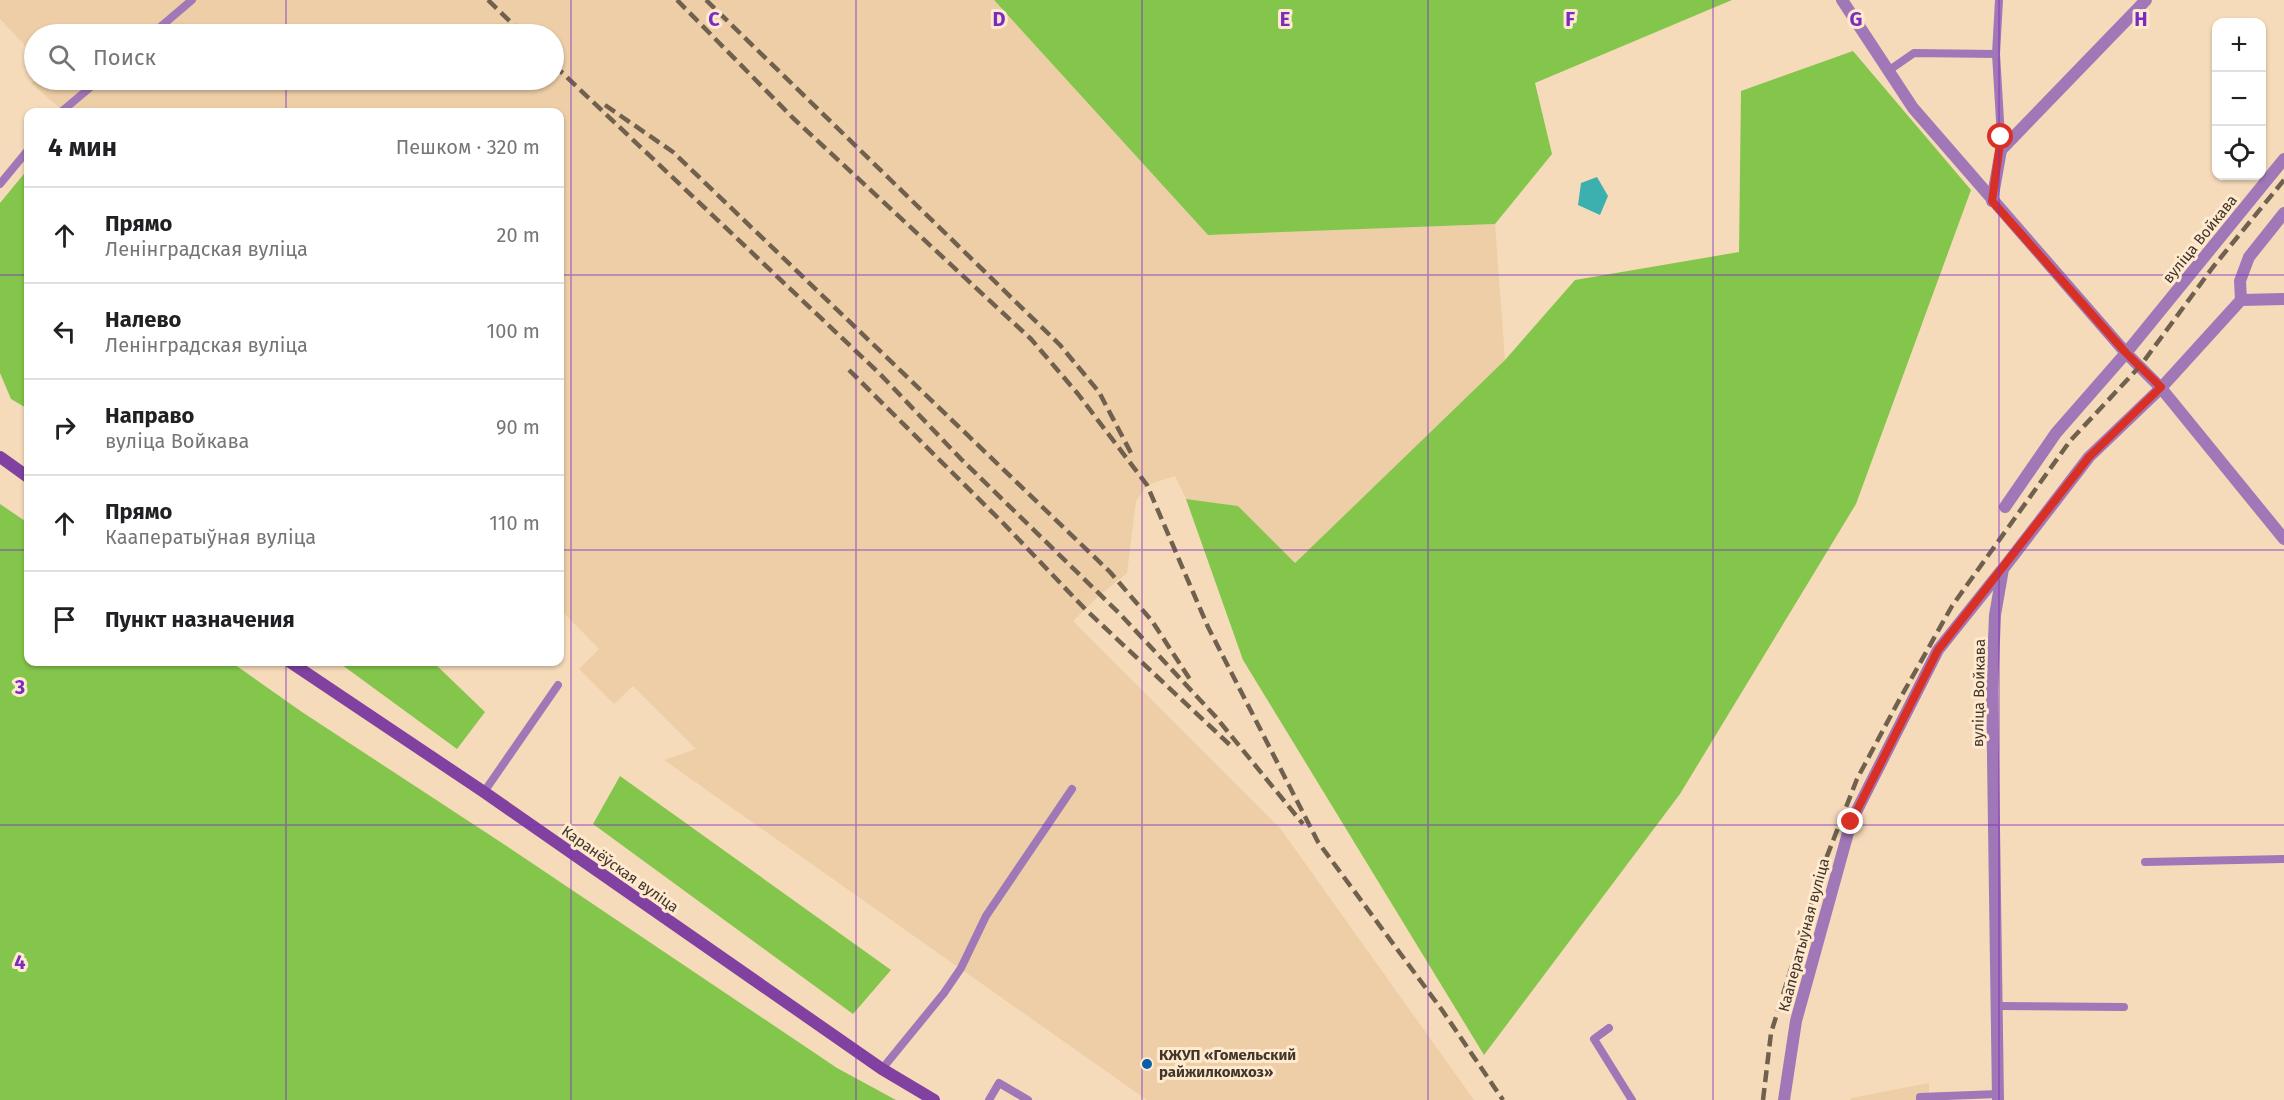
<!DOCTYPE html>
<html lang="ru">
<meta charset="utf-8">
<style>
:root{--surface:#fff;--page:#f6f6f6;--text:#202124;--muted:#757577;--line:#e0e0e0}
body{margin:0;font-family:"Fira Sans",sans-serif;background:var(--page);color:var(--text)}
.controls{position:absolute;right:18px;top:18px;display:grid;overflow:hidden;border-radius:12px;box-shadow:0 2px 4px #0004}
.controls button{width:54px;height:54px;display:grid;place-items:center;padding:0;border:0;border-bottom:2px solid var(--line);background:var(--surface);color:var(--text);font:30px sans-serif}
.stop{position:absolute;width:18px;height:18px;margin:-14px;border:4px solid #d93025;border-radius:50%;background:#fff}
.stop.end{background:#d93025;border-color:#fff;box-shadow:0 2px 6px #0008}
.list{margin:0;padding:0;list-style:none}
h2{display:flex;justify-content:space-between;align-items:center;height:78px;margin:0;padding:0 24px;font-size:26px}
h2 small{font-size:20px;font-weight:400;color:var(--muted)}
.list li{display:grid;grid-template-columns:39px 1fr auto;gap:18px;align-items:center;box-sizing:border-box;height:96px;padding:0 24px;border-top:2px solid var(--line)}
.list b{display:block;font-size:22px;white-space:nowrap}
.list p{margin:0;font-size:20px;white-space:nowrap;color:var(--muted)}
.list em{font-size:20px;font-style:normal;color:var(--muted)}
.icon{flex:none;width:33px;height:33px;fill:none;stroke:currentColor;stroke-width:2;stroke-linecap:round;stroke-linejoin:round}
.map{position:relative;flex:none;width:2284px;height:1100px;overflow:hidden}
.search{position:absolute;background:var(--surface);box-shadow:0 2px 4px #0004;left:24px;top:24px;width:540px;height:66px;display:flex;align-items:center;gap:15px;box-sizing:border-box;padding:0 21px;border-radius:33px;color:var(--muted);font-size:22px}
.panel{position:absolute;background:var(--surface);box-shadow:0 2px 4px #0004;left:24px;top:108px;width:540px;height:558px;border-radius:12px}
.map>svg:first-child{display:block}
.built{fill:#edcea7}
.forest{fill:#84c64b}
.water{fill:#3cb0ae}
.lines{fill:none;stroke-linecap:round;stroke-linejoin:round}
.service{stroke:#a178b7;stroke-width:8}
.minor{stroke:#a178b7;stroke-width:12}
.secondary{stroke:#8141a0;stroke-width:12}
.rail{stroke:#70614f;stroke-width:4.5;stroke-dasharray:12 6;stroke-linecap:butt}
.route{stroke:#d93025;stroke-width:8}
.grid{fill:none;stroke:#7b2cbf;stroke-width:1.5;stroke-opacity:0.55}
.poi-dot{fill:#095eac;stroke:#ffe9cf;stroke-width:2}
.labels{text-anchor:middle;stroke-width:6;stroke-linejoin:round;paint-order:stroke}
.street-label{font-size:15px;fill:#403629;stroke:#ffe9cf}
.poi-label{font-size:15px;font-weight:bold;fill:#403629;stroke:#ffe9cf;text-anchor:start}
.grid-label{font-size:20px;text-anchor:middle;font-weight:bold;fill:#7b2cbf;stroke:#ffe9cf;stroke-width:6;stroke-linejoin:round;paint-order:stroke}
</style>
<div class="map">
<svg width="2284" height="1100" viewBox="0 0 2284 1100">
<rect width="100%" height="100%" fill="#f6dbba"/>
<g class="built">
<path d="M0,0H994L1208,235L1495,224L1505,360L1295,563L1238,506L1186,499L1175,476L1147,485L1136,501L1127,573L1100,595L1073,621L1280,828L1474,1100H1147L664,760L696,749L633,686L614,704L579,669L599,649L560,609V112H64L31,83L35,80H554V34H34V55L0,19Z"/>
<path d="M1929,1083V1100H1850L1851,1098Z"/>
</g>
<g class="forest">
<path d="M994,0H1732L1535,83L1552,154L1495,224L1208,235Z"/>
<path d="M1853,51L1971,190L1856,504L1680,794L1484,1055L1243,660L1186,499L1238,506L1295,563L1505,360L1575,280L1739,252L1741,91Z"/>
<path d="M28,169V409L11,399L0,373V203Z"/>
<path d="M0,504L28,523V662H231L302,712L511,849L837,1068L896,1100H0Z"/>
<path d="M338,662H433L485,712L457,749Z"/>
<path d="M620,776L891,970L853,1014L593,824Z"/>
</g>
<path class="water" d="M1597,177L1608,196L1600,215L1578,205L1581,183Z"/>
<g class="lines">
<g class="service">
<path d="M1999,0L1996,54L2001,137"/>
<path d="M152,34L192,0"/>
<path d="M1888,71L1914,53L1996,54"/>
<path d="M61,112L99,80"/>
<path d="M0,184L28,150"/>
<path d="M484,792L558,685"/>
<path d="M2145,862L2284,859"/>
<path d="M1997,1006L2124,1007"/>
<path d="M1609,1028L1594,1039L1632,1100"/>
<path d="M882,1069L944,993L961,968L986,916L1072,789"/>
<path d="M989,1100L999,1083L1028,1100"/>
<path d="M1920,1100V1097L1998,1094"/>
</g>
<g class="minor">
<path d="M1842,0L1913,108L2126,353L2161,388L2284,539"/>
<path d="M2001,150L2146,0"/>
<path d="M1992,201L2001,150V137"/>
<path d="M2241,300L2284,299"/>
<path d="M2005,507L2056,433L2126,353L2284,159"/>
<path d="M1784,1100L1796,1021L1851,822L1938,650L2001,571"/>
<path d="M1998,1100L1992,690L1995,615L2003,569L2089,457L2161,388L2241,300L2240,281L2249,257L2284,213"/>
</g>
<g class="secondary">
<path d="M0,457L28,477"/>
<path d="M290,662L484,792L882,1069L934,1100"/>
</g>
<g class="rail">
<path d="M488,0L523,34"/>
<path d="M677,0L793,118L1031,339L1078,394L1147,485L1208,627L1318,842L1442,1010L1503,1100"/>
<path d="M706,0L1060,345L1099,392L1131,453"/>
<path d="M554,65L880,374L961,459L1120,614L1215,716L1303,824"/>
<path d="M605,105L673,152L1110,572L1152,621L1191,681"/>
<path d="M849,370L1004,524L1086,610L1230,745"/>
<path d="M1763,1100L1771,1033L1822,869L1857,779L1897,704L1952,606L2070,441L2141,365L2213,267L2284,180"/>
</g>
</g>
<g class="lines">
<path class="route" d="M1851,822L1938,650L2089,457L2161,387L2126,353L1992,201L2001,137"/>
</g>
<path class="grid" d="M286,0V34M571,0V1100M856,0V1100M1142,0V1100M1428,0V1100M1713,0V1100M1999,0V1100M286,80V112M0,275H28M560,275H2284M0,550H28M560,550H2284M286,662V1100M0,825H2284"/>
<circle class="poi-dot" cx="1147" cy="1064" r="6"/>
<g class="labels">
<g class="street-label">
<text transform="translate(2200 239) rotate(-51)" y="5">вуліца Войкава</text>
<text transform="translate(1979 693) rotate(-89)" y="5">вуліца Войкава</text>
<text transform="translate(620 869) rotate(35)" y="5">Каранёўская вуліца</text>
<text transform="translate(1804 935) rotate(-75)" y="5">Кааператыўная вуліца</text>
</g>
<g class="poi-label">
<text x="1159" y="1060">КЖУП «Гомельский<tspan x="1159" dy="17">райжилкомхоз»</tspan></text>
</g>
</g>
<g class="grid-label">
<text x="714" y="26">C</text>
<text x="999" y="26">D</text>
<text x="1285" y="26">E</text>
<text x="1570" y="26">F</text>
<text x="1856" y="26">G</text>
<text x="2141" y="26">H</text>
<text x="20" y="694">3</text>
<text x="20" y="969">4</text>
</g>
</svg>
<div class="controls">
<button>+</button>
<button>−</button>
<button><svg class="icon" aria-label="locate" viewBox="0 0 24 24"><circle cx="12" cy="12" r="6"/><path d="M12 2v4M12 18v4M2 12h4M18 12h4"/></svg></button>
</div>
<div class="stop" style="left:2001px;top:137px"></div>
<div class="stop end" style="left:1851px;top:822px"></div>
<div class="search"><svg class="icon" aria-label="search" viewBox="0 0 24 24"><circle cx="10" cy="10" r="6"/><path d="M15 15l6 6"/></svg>Поиск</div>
<section class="panel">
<h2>4 мин<small>Пешком · 320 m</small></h2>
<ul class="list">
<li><svg class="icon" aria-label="ahead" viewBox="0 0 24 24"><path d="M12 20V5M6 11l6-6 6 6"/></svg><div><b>Прямо</b><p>Ленінградская вуліца</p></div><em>20 m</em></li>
<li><svg class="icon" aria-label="left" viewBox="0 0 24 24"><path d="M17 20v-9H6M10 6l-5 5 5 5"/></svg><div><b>Налево</b><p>Ленінградская вуліца</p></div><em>100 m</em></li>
<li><svg class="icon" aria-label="right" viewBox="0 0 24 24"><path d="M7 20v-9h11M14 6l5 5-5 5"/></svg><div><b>Направо</b><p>вуліца Войкава</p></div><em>90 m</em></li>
<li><svg class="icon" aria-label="ahead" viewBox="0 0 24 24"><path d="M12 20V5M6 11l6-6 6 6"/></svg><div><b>Прямо</b><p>Кааператыўная вуліца</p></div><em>110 m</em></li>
<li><svg class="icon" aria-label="arrive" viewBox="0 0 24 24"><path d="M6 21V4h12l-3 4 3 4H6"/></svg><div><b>Пункт назначения</b></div></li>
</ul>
</section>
</div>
